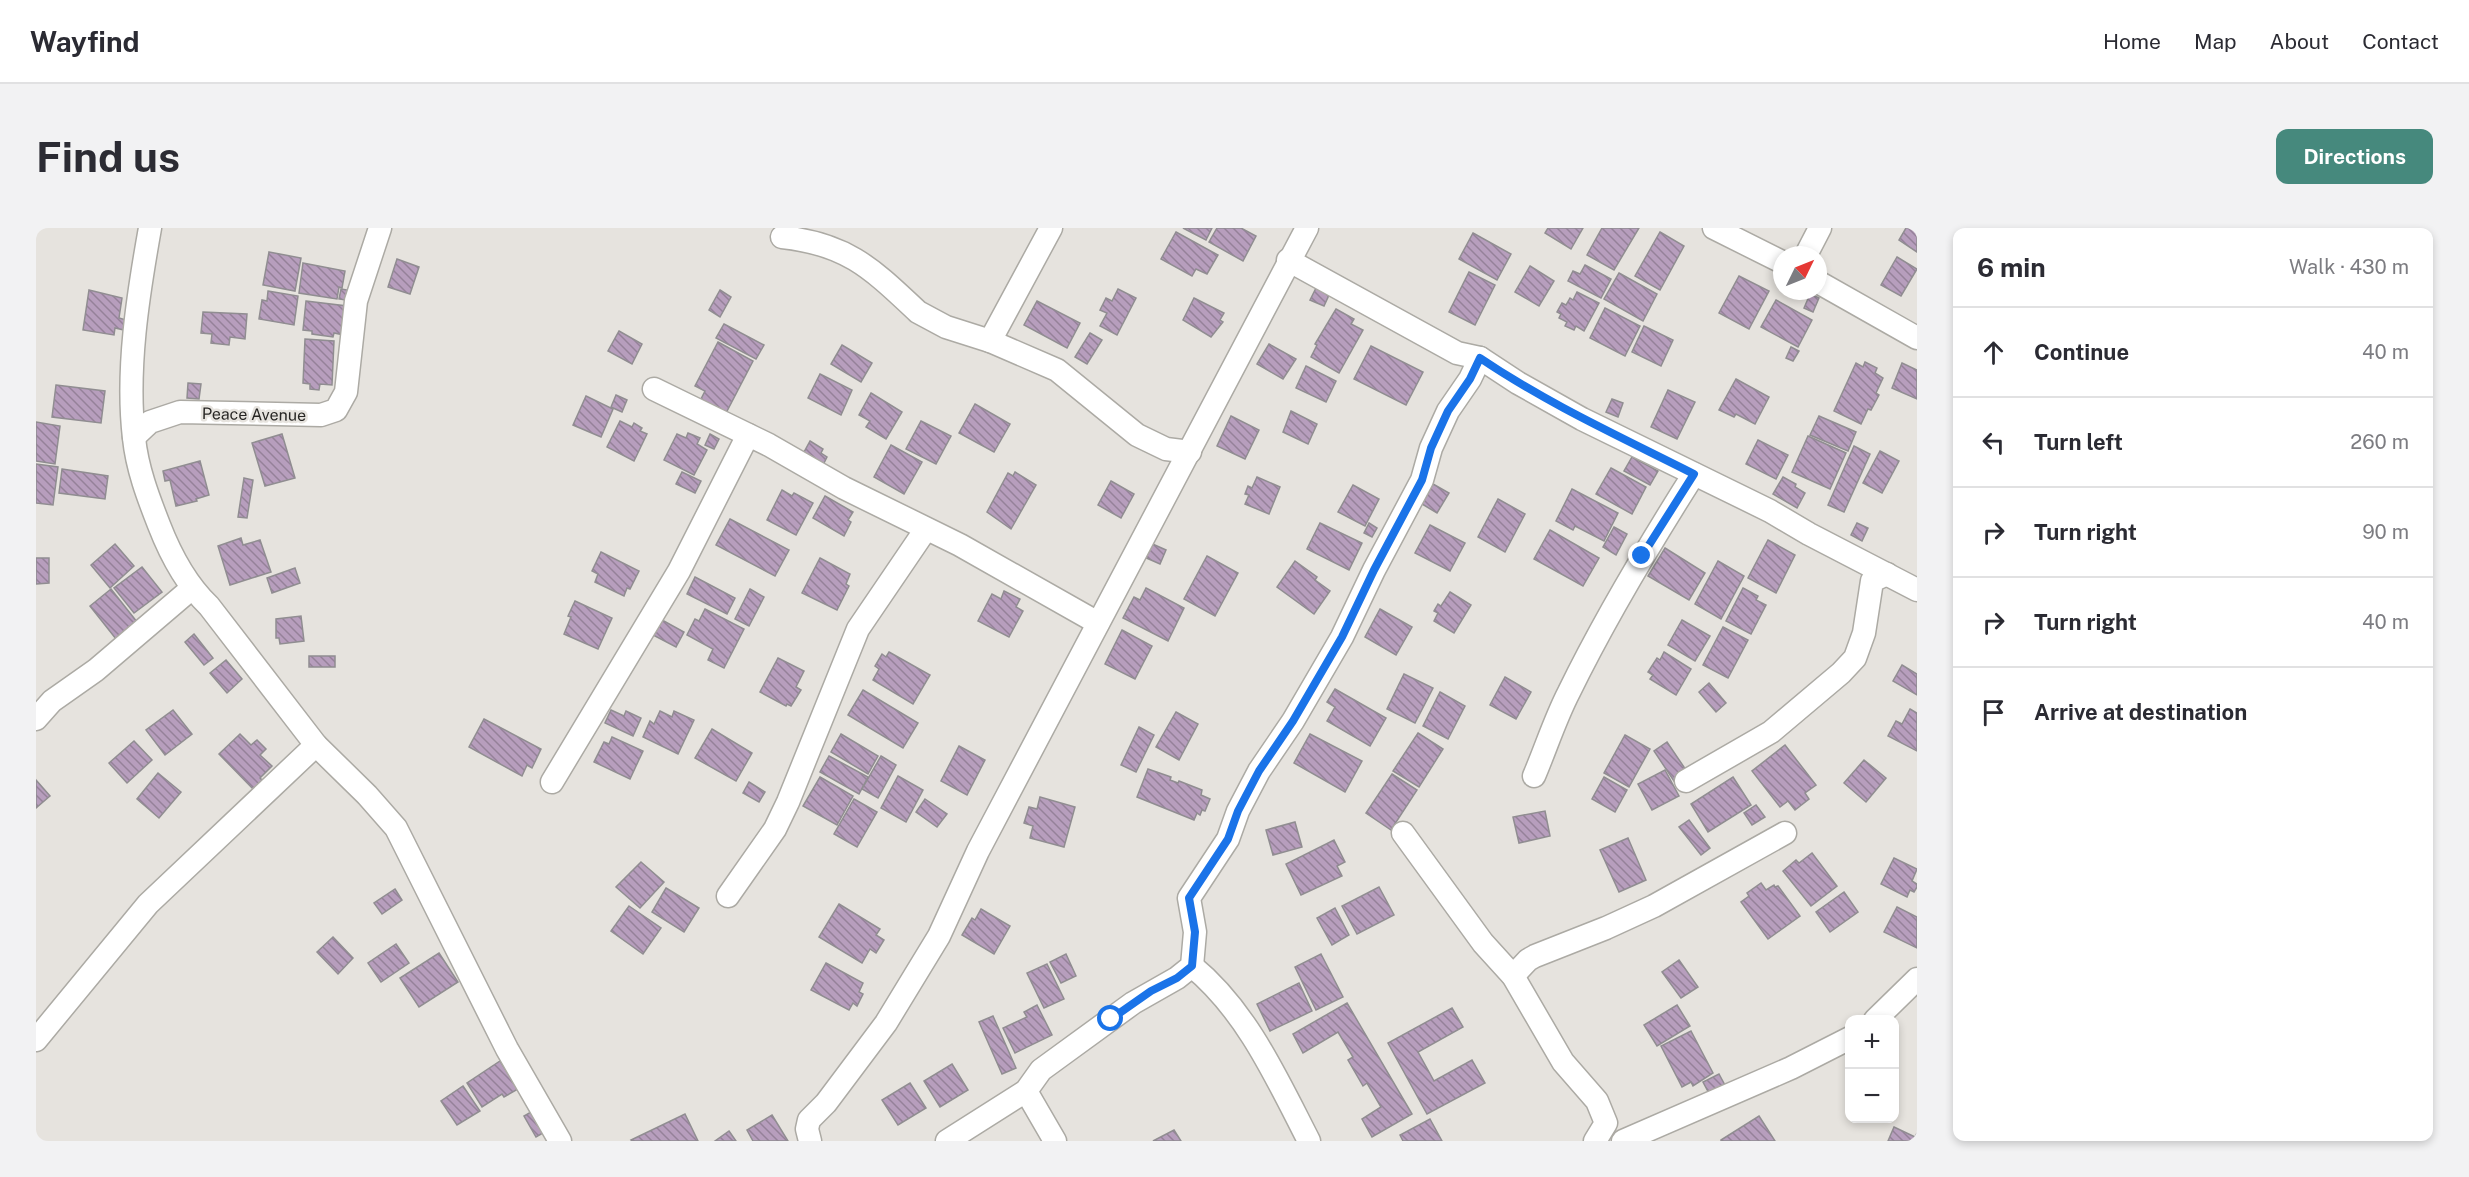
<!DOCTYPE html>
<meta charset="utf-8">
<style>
:root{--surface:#fff;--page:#f2f2f3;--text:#2b2b33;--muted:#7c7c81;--line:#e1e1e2;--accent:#46897d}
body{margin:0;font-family:"Public Sans",sans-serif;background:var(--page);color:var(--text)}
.controls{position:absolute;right:18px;bottom:18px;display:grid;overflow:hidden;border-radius:12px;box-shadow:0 3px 9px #0003}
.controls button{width:54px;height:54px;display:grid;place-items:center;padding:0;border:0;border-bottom:2px solid var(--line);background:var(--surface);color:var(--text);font:30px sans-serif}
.compass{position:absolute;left:1737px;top:18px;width:54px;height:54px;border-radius:50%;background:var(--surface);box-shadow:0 3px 9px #0003;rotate:47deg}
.stop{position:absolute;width:18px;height:18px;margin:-14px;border:4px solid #1a73e8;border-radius:50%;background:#fff}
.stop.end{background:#1a73e8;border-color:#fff;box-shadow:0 2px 6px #0008}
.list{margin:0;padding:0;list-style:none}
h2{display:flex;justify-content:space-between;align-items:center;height:78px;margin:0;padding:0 24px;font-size:26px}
h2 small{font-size:20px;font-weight:400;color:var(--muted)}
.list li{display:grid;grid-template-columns:39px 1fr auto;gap:18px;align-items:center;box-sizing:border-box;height:90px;padding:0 24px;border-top:2px solid var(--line)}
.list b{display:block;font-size:22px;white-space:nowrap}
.list em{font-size:20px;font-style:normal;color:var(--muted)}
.icon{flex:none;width:33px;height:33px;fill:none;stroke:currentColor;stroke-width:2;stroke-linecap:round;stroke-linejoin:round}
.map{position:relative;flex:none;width:1881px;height:913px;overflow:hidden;border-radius:12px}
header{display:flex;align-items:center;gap:36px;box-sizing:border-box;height:84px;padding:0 30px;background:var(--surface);border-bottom:2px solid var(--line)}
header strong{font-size:28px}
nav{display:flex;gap:33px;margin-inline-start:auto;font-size:21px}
.intro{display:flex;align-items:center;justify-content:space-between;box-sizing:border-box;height:144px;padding:0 36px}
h1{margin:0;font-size:42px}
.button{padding:15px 27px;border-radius:12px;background:var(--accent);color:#fff;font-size:21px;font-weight:700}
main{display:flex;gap:36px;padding:0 36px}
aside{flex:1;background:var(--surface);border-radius:12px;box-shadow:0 3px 9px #0003}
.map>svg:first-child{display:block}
.building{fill:url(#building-back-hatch);stroke:#908d91;stroke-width:1.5}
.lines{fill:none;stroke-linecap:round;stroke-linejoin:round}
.minor-casing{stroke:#acaaa4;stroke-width:25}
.minor{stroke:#fff;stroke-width:22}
.route{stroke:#1a73e8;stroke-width:8}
.labels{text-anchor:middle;stroke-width:5;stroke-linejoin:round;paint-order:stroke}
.street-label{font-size:16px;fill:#272624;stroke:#e6e3de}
</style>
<header>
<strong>Wayfind</strong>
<nav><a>Home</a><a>Map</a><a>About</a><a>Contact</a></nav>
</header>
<div class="intro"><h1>Find us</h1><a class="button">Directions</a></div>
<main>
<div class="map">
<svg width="1881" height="913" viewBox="0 0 1881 913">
<defs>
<pattern id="building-back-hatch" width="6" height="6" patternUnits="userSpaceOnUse" patternTransform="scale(1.5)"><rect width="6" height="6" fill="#b79ebd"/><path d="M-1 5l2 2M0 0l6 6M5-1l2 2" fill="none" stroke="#958199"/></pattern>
</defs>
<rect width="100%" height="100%" fill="#e6e3de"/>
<g class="building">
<path d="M1147,0H1176L1170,12Z"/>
<path d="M1181,0H1205L1220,8L1207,33L1173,14Z"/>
<path d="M1512,0H1547L1535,21L1509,5Z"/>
<path d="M1566,0H1603L1578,42L1551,27Z"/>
<path d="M1870,0H1881V24L1863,12Z"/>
<path d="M1140,4L1182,27L1171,46L1160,41L1156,48L1125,31Z"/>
<path d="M1624,4L1648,18L1624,62L1599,48Z"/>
<path d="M1437,5L1475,26L1461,52L1423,31Z"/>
<path d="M233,24L265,30L259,63L227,57Z"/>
<path d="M1861,29L1881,41L1865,68L1845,57Z"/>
<path d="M361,31L383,39L374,66L352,59Z"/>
<path d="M267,35L309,43L306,60L303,59L301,71L263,65Z"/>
<path d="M1549,37L1575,51L1565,70L1532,53L1537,43L1544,46Z"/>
<path d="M1494,38L1518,53L1503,78L1479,64Z"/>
<path d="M1433,44L1459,57L1439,97L1413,84Z"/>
<path d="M1583,45L1621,66L1607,93L1568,71Z"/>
<path d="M1703,48L1733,63L1713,101L1683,85Z"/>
<path d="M1280,60L1293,67L1288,78L1274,72Z"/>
<path d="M305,61L317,63L315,73L303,71Z"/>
<path d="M1082,61L1100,70L1081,107L1064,98L1071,85L1064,82L1070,70L1076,73Z"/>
<path d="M53,62L86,70L83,90L90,92L88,102L79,100L78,107L47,102Z"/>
<path d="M684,62L695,69L684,89L673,82Z"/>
<path d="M232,63L262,68L258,97L223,91L226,72L231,73Z"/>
<path d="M1541,64L1563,75L1548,103L1540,98L1538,102L1529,98L1531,94L1523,90L1525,86L1521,84L1526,75L1530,77L1534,70L1537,72Z"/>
<path d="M1774,66L1783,70L1777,84L1768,80Z"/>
<path d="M1158,70L1188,85L1184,92L1187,94L1175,109L1147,92Z"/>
<path d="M1740,72L1776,92L1762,119L1725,99Z"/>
<path d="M270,73L311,78L308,107L298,105L297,109L276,106V103L267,102Z"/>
<path d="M1001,73L1044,95L1031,120L988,97Z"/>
<path d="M1569,80L1604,98L1589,128L1554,110Z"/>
<path d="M1300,81L1318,91L1315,96L1327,102L1303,145L1275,129L1281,117L1279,116Z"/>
<path d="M167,84L211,86L209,111L194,109L193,117L175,115L176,106L165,105Z"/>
<path d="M688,96L728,117L720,131L680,110Z"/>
<path d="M1608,98L1637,112L1625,138L1596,124Z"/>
<path d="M583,103L606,116L596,136L572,123Z"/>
<path d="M1054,105L1066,112L1051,136L1039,129Z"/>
<path d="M269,111L298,113L296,157L284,156L283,162L274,161V156L267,155Z"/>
<path d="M682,114L717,133L689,187L664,173L669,163L659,158Z"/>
<path d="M1233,116L1260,131L1247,151L1221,136Z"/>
<path d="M806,117L836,135L825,154L795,136Z"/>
<path d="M1335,118L1387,144L1370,177L1318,151Z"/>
<path d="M1755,119L1763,123L1757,133L1750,130Z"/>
<path d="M1829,134L1841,140L1839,145L1847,150L1840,165L1843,167L1835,182L1832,181L1825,196L1798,183L1820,135L1827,139Z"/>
<path d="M1866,135L1881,142V171L1856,160Z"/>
<path d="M1270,138L1300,153L1290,174L1260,160Z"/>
<path d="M784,146L816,162L805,187L772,170Z"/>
<path d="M1700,151L1733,169L1719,196L1700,186L1698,189L1683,182Z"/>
<path d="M152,155L165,156L163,171L151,170Z"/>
<path d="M20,157L69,163L65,195L16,189Z"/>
<path d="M1632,162L1659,174L1641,211L1615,199Z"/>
<path d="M835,165L866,184L850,211L830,199L834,193L823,187Z"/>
<path d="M580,167L591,172L586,184L575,179Z"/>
<path d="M550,168L577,181L565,209L537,197Z"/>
<path d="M1576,171L1587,175L1582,189L1570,184Z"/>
<path d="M939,176L974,196L958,224L923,205Z"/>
<path d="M1255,183L1281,196L1272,216L1247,204Z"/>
<path d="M1195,188L1223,202L1209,231L1181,218Z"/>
<path d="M1783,188L1820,204L1812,223L1774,207Z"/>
<path d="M584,193L596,199L598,195L606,200L604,203L611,206L598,233L571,219Z"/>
<path d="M885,193L915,208L900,236L870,221Z"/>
<path d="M0,194L24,198L19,236L0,233Z"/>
<path d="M652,205L664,210L661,216L671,222L658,247L628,232L641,206L650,210Z"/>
<path d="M246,206L259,250L229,258L216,215Z"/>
<path d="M674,206L683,211L678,221L669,217Z"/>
<path d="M1772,208L1810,225L1794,261L1756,244Z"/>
<path d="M1722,212L1752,227L1740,251L1710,236Z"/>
<path d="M774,213L787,221L785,225L791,229L787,237L767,226Z"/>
<path d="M855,217L886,234L868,266L838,249Z"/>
<path d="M1818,218L1834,226L1808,284L1792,277Z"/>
<path d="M1844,223L1863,233L1846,265L1827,255Z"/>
<path d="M1596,229L1622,243L1614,257L1588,243Z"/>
<path d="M164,233L173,267L160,271L161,273L140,278L134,252L129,253L127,243Z"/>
<path d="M0,236L22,239L17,277L0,275Z"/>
<path d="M1575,240L1610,259L1596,286L1560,266Z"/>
<path d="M26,241L72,248L69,271L23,265Z"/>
<path d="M646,244L665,253L659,265L640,256Z"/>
<path d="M979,244L1000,257L975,301L951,284L972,245L977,248Z"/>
<path d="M1221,249L1244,259L1233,286L1209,276L1213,267L1209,266L1212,258L1216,260Z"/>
<path d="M1747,249L1760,256L1759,259L1769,265L1761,280L1737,266Z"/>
<path d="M208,250L217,252L211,290L202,289Z"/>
<path d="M1075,253L1098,266L1085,290L1062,277Z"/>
<path d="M1397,256L1413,265L1401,285L1386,276Z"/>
<path d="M1317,257L1343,271L1329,298L1302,284Z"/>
<path d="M1536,261L1582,285L1568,313L1539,298L1537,302L1520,293Z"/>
<path d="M746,262L756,268L758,265L777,275L760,307L731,292Z"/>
<path d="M789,268L817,284L812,292L815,294L808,308L777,290Z"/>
<path d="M1462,271L1489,286L1469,324L1442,309Z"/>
<path d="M694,291L753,322L739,348L680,317Z"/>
<path d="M1284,295L1326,315L1313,342L1271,321Z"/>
<path d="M1333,295L1341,300L1336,309L1328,305Z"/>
<path d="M1821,295L1832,300L1826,313L1815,307Z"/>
<path d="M1394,297L1429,315L1414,343L1379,325Z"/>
<path d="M1578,299L1591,306L1580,327L1567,319Z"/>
<path d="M1514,302L1563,330L1547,358L1498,331Z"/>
<path d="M205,310L207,317L224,312L235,344L194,357L182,318Z"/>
<path d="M1732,312L1759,327L1740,365L1712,350Z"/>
<path d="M1112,314L1130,322L1124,336L1106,328Z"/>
<path d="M79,316L98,338L74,360L55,337Z"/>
<path d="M1629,320L1669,345L1653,372L1612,348Z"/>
<path d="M565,324L603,343L594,361L591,360L588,368L559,354L562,346L556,343Z"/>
<path d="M1171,328L1202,345L1179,388L1148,371Z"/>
<path d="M0,330H13V355L0,356Z"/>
<path d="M784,330L814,346L810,356L813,358L801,382L766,365Z"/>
<path d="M1259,333L1281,349L1279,352L1294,363L1278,386L1241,359Z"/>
<path d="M1682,333L1708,348L1685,391L1659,376Z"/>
<path d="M106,339L126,364L98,385L78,360Z"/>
<path d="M259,340L264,355L236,365L231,350Z"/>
<path d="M659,349L699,370L691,386L651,366Z"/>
<path d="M1110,360L1148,380L1132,413L1087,390L1098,369L1104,372Z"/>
<path d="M1707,360L1722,368L1720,372L1730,377L1715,406L1690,393Z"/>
<path d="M75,361L101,394L80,411L54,378Z"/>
<path d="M714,361L728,369L713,398L699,391Z"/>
<path d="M968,363L984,371L980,379L987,383L973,409L942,393L956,366L965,371Z"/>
<path d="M1414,364L1435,377L1418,405L1398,393L1402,385L1398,383L1402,376L1405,378Z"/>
<path d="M539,373L576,390L562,421L528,406L535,389L532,388Z"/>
<path d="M669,381L708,401L688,440L672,432L677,421L651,407L659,391L663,393Z"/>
<path d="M1344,381L1376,399L1360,427L1329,409Z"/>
<path d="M265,388L268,413L244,416L243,410H240V391Z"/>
<path d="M626,392L648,404L640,419L617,407Z"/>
<path d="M1646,392L1674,408L1659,433L1632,417Z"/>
<path d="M1687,399L1712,412L1692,450L1667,437Z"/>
<path d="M1086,402L1116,418L1099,451L1069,436Z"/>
<path d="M158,406L177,430L168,437L149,414Z"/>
<path d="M853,424L894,447L877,476L837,452L843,441L839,438L846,426L850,429Z"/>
<path d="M1628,424L1655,441L1640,467L1614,451L1617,447L1612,444L1621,430L1624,432Z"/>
<rect x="273" y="428" width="26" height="11"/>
<path d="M742,430L768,443L760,459L765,462L755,478L751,476L750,478L724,464Z"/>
<path d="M190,432L206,451L191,465L174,445Z"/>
<path d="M1866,437L1881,446V467L1857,453Z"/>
<path d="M1368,446L1397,460L1379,495L1351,481Z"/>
<path d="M1469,449L1495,464L1480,491L1454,477Z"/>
<path d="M1673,455L1690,475L1680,484L1663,464Z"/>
<path d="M1299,461L1350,490L1334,518L1291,493L1299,479L1291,474Z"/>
<path d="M827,462L882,495L867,520L812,487Z"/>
<path d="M1404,464L1429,478L1412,511L1387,498Z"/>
<path d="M1874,481L1881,485V523L1852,508L1860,493L1866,496Z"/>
<path d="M137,482L156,506L129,527L110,502Z"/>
<path d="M575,482L588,488L590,483L605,490L597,508L569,495Z"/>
<path d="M624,483L636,489L638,483L658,492L642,526L607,509L614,493L618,496Z"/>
<path d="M1140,484L1162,496L1143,532L1120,519Z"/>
<path d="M448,491L505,521L496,540L491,537L486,548L433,519Z"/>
<path d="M1103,499L1118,507L1100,544L1085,537Z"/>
<path d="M676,501L716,525L700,553L659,530Z"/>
<path d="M1382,505L1407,521L1383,559L1357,543Z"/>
<path d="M204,506L215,517L221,512L230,521L224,527L236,538L224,550L227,553L218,562L183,526Z"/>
<path d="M805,506L842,528L832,546L795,524Z"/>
<path d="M1274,506L1326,533L1309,564L1258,535Z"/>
<path d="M1589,507L1614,521L1593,559L1568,545Z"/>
<path d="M576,509L607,523L594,551L558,534L568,514L573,516Z"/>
<path d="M98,513L116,532L91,555L73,535Z"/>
<path d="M1631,514L1652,545L1638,553L1618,523Z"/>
<path d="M1749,517L1780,557L1769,565L1773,571L1759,582L1752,573L1744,579L1716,543Z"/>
<path d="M923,518L949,532L931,567L905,553Z"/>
<path d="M793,528L832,549L823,566L784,544Z"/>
<path d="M845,528L860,537L842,570L826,561Z"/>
<path d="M1828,532L1850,550L1830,574L1808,555Z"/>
<path d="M1112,541L1135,549L1134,552L1142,555L1143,553L1166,562L1165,567L1174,571L1169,583L1166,582L1164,587L1161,585L1158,592L1101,569Z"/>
<path d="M1629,542L1643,568L1616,582L1602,556Z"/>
<path d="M122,545L145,564L123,590L101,571Z"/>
<path d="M1356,546L1381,562L1355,602L1330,585Z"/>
<path d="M862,548L887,562L870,594L845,580Z"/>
<path d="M784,549L817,568L801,597L767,578Z"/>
<path d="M1568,549L1591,562L1579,584L1556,571Z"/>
<path d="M1697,549L1715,577L1672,604L1655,576Z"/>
<path d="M0,552L14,568L0,580Z"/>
<path d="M713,554L729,564L723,574L707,565Z"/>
<path d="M1004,569L1039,579L1028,619L994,610L997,598L988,595L993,579L1001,581Z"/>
<path d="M818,571L841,584L821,619L798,606Z"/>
<path d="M889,571L911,586L901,599L880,584Z"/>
<path d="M1720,577L1729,589L1716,597L1708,585Z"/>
<path d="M1509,583L1514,608L1483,615L1477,589Z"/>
<path d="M1653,592L1674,620L1665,627L1643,599Z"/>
<path d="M1259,594L1266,619L1237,627L1230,602Z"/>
<path d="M1592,610L1610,652L1583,664L1564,622Z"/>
<path d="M1298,612L1309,634L1301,638L1306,648L1265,667L1250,636Z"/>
<path d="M1776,625L1801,658L1775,678L1747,643L1760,632L1763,635Z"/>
<path d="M1858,630L1881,641L1876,653L1881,656V659L1878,664L1874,662L1871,669L1845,656Z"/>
<path d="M605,634L628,654L604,680L580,659Z"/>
<path d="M1725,655L1730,662L1738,657L1739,659L1742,658L1764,688L1732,711L1705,674L1713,668L1711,665Z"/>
<path d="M1343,659L1358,687L1321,706L1306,678Z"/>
<path d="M630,660L663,680L648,704L616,684Z"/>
<path d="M359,661L366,672L346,686L338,675Z"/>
<path d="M1808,664L1822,684L1794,704L1780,684Z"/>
<path d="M803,676L844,701L840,707L848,712L840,725L834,721L826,735L783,709Z"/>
<path d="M593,678L625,700L607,726L575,703Z"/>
<path d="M1861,679L1881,689V720L1848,704Z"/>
<path d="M1299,680L1313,707L1296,717L1281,690Z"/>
<path d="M945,681L974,698L958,726L926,707L936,690L939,692Z"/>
<path d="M297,709L317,730L302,746L281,724Z"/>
<path d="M360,716L373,735L345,754L332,735Z"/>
<path d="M403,725L422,754L383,779L364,750Z"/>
<path d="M1030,726L1040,748L1025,755L1014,734Z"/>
<path d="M1285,726L1307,769L1280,782L1259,739Z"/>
<path d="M1643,732L1662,759L1645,770L1626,744Z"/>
<path d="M790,735L827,755L823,764L827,766L821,778L817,775L813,782L775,762Z"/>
<path d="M1011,736L1028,771L1008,780L991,745Z"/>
<path d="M1263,755L1276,783L1234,803L1221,776Z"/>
<path d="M1311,775L1376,886L1336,909L1326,891L1345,879L1331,855L1327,858L1312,832L1317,829L1302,804L1267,825L1257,806Z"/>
<path d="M1001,777L1016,807L979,825L967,800L991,789L988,784Z"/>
<path d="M1641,777L1654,798L1621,818L1608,797Z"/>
<path d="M1416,780L1427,799L1382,824L1398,853L1436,832L1449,855L1391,886L1352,815Z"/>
<path d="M957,788L980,840L966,846L943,794Z"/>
<path d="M1655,803L1677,845L1657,858L1655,854L1646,859L1625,818Z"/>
<path d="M464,833L482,861L468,869L466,866L446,879L431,855Z"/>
<path d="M916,836L932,862L904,879L888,853Z"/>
<path d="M1683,846L1691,861L1675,869L1667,854Z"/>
<path d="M874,855L890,880L862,897L846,872Z"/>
<path d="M427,858L444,883L421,897L405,873Z"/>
<path d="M495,884L507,905L500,909L488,888Z"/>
<path d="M649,886L662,913H596L595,912Z"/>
<path d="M736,887L752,913H717L711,902Z"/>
<path d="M1723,888L1739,913H1685V912Z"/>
<path d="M1394,891L1406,913H1367L1364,907Z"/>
<path d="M1858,899L1879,909L1881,905V913H1852Z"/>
<path d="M1138,902L1145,913H1117Z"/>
<path d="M693,903L700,913H679Z"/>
</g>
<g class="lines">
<defs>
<g id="minor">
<path d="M114,0C102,67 90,142 98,210C101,240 112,269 123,297C135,328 150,356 173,378L280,517L331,567L360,600L471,821L524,913"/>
<path d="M1678,0L1746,34"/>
<path d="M746,9C812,16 836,41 882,84L910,99L954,113L1021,142L1101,207L1130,221L1154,224"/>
<path d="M1770,27L1784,0"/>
<path d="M1252,32L1421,125L1444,130L1482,155L1546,191L1734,283L1773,306L1881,362"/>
<path d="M1782,54L1881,110"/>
<path d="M954,113L1015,0"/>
<path d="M618,161L733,217L808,260L924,317L1062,395"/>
<path d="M98,209L114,194L144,184L285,187L300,182L310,164L320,73L344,0"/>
<path d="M0,491L16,473L60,442L155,361"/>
<path d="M1498,548C1510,520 1519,491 1533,464C1570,388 1613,317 1658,246"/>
<path d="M1650,553L1735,504L1805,445L1819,430L1828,405L1836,353L1851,346"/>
<path d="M516,554L643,343L712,207"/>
<path d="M1367,605L1447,715L1477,748L1527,834L1561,873L1570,895L1559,913"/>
<path d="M692,668L739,601L752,574L822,401L890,301"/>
<path d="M1156,738C1211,783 1241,851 1273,913"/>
<path d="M1477,748L1492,732L1499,728L1570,700L1618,678L1749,605"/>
<path d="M1839,792L1881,751"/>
<path d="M0,812L112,676L280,517"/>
<path d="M990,863L1019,913"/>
<path d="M774,913L771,901L773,892L790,875L850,795L903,708L942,623L1271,0"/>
<path d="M911,913L990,863L1005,842L1097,775L1141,750L1156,738L1159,704L1153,670L1192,611L1202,583L1223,543L1257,493L1306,409L1338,342L1386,252L1395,220L1412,183L1434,151L1444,130"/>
<path d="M1587,913L1755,840L1814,810"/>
</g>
</defs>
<use href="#minor" class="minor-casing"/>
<use href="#minor" class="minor"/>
</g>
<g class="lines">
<path class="route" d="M1075,791L1115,763L1141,750L1156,738L1159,704L1153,670L1192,611L1202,583L1223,543L1257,493L1306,409L1338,342L1386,252L1395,220L1412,183L1434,151L1444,130C1512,176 1585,209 1658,246L1606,328"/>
</g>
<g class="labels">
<g class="street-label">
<text transform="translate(218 186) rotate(1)" y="6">Peace Avenue</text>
</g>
</g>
</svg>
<div class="controls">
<button>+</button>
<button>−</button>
</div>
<svg class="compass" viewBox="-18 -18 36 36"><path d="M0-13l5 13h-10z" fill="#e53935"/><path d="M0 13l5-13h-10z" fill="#7c7c81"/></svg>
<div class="stop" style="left:1075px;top:791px"></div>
<div class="stop end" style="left:1606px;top:328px"></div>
</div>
<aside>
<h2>6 min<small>Walk · 430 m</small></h2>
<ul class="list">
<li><svg class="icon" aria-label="ahead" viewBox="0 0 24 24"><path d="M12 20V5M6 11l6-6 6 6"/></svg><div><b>Continue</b></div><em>40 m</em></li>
<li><svg class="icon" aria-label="left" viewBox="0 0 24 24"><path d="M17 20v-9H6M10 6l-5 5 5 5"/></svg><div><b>Turn left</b></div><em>260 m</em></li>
<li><svg class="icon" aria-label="right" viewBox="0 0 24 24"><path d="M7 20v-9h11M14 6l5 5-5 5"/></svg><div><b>Turn right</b></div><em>90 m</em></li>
<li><svg class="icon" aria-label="right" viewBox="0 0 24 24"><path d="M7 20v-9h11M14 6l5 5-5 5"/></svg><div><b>Turn right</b></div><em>40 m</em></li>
<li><svg class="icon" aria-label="arrive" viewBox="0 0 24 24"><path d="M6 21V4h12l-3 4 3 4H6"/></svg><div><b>Arrive at destination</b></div></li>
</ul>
</aside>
</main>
